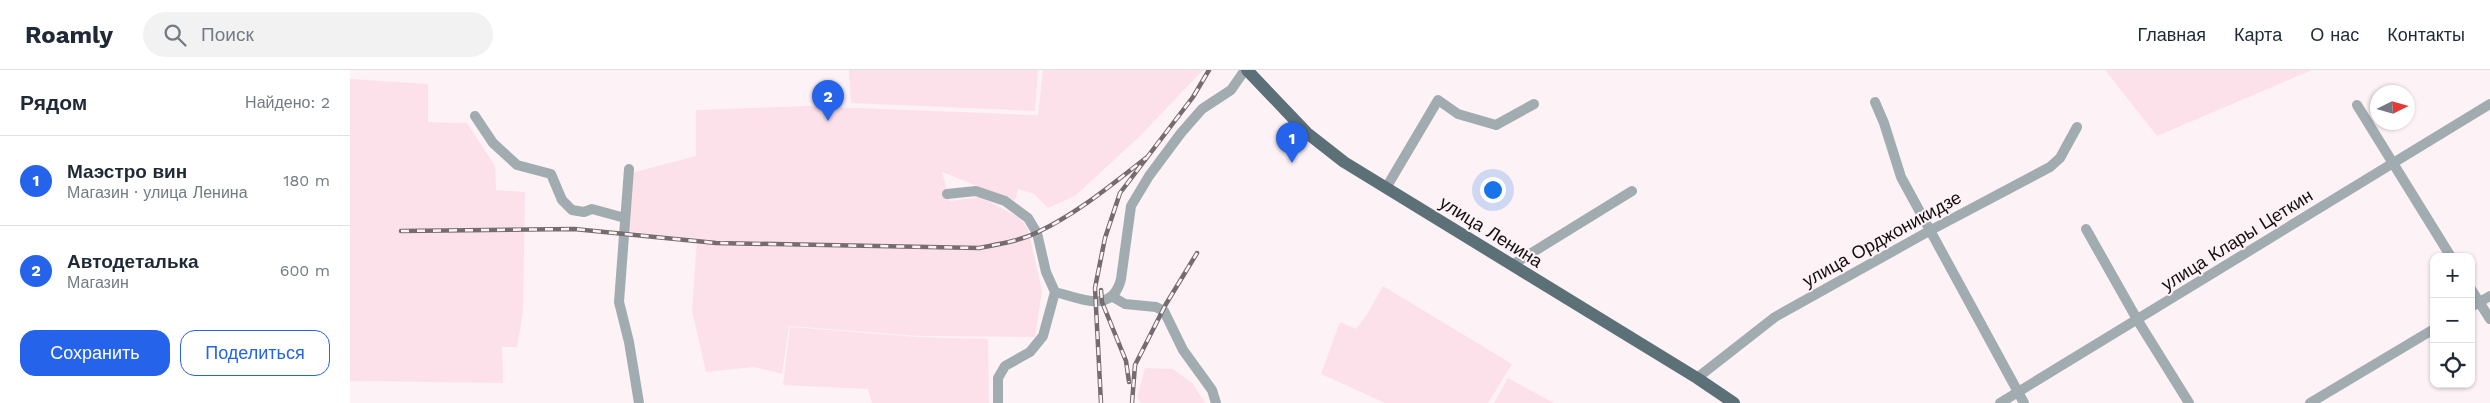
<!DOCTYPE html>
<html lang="ru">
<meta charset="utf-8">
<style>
:root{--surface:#fff;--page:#f2f2f3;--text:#1f2937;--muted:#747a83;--line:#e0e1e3;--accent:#2563eb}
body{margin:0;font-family:"Work Sans",sans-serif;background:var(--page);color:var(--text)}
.controls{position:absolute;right:15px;bottom:15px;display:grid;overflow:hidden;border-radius:10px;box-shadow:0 1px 4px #0004}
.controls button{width:45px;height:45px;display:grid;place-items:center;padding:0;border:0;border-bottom:1px solid var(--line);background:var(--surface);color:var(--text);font:25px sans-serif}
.compass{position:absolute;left:2020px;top:15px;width:45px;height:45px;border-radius:50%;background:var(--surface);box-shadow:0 1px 4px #0004;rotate:85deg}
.you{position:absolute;left:1142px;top:119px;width:18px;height:18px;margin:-12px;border:4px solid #fff;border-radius:50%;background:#1a73e8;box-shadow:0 0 0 8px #1a73e833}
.badge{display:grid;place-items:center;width:32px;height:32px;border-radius:50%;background:var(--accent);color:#fff;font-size:16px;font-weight:700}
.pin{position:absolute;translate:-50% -41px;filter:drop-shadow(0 1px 2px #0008)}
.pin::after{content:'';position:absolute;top:26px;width:18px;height:15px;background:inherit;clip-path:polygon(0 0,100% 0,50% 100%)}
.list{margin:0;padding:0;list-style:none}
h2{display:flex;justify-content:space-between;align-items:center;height:65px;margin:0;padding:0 20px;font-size:21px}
h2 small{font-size:16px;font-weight:400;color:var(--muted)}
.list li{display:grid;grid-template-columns:32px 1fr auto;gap:15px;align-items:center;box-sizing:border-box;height:90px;padding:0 20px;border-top:1px solid var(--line)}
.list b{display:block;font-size:19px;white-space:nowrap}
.list p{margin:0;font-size:16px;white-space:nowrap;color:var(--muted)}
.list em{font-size:16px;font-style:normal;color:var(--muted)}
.actions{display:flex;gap:10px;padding:15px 20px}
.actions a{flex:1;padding:11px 0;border:1px solid var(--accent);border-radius:15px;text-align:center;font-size:18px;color:var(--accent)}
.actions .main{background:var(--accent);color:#fff}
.icon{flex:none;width:28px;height:28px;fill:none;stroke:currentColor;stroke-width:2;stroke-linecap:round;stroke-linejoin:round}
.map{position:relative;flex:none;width:2140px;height:333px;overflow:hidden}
header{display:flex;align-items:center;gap:30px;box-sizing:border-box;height:70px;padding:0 25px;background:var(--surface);border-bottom:1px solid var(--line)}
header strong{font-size:24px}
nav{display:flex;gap:28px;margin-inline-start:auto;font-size:18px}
.search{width:350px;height:45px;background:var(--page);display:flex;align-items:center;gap:12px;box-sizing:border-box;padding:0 18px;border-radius:28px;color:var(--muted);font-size:19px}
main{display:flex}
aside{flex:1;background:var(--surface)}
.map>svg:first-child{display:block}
.built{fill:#fde1ea}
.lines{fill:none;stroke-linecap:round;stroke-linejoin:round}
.minor{stroke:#a1acb1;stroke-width:10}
.major{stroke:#5c7078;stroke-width:12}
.rail-casing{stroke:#766c6f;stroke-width:4.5}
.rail{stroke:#fdf2f5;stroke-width:2.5;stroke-dasharray:8;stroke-linecap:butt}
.labels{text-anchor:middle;stroke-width:4;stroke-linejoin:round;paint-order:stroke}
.street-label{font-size:18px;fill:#150d10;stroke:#fdf2f5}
</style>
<header>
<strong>Roamly</strong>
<div class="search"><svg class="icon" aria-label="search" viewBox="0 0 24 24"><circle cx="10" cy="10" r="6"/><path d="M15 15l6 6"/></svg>Поиск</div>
<nav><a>Главная</a><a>Карта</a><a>О нас</a><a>Контакты</a></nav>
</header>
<main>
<aside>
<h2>Рядом<small>Найдено: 2</small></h2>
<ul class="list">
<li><span class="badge">1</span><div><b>Маэстро вин</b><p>Магазин · улица Ленина</p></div><em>180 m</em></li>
<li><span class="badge">2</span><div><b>Автодеталька</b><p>Магазин</p></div><em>600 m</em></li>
</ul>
<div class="actions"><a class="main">Сохранить</a><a>Поделиться</a></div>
</aside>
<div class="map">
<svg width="2140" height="333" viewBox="0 0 2140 333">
<rect width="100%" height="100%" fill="#fdf2f5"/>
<g class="built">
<path d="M499,0H688L685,41L501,33Z"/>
<path d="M693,0H853L789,67L725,126L698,138L684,124L668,119L665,131L592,102L600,131L630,127L669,147L678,159L692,221L685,267L570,266L439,256L432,304L404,297L356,302L342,241L347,169L277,161L281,103L346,86V40L454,36L688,45Z"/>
<path d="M1755,0H1962L1807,66Z"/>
<path d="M0,9L78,14V52L117,53L145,96L146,120L175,122L173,242L167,277H152L153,313L0,311Z"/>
<path d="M1033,216L1162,294L1138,333H1035L971,304L990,252L1006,259L1018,243Z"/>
<path d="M440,257L568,267L638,269L639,333H522L518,319L433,315Z"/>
<path d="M795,298L823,299L843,314L855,333H791L787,327Z"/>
<path d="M1158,308L1204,333H1144Z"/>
</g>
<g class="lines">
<g class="minor">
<path d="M1525,32L1534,53L1551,107L1674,333"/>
<path d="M2007,35L2101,187"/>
<path d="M125,46L143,73L167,95L201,104L212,130L222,140L234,142L242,139L275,148"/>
<path d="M279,99L269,232L279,272L289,333"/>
<path d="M1036,118L1088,30L1108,44L1146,55L1184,34"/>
<path d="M597,124L626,121L655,131L678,148L687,163L696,202L705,222L693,266L680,282L655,296L648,308V333"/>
<path d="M1736,159L1788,251L1839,333"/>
<path d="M1162,195L1282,121"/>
<path d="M2121,219L2140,249"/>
<path d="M705,222C731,228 762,245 771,209L781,136L799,106L831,63L852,39L881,20L895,0"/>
<path d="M763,227L775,234L806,237L814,241L833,280L862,320L866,333"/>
<path d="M2121,237L2140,226"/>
<path d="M1347,308L1425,247L1581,160L1700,97L1710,88L1727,57"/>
<path d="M1650,333L2140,34"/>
<path d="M1960,333L2084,259"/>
</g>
<path class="major" d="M897,0L957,63L994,92L1347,308L1384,333"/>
<defs>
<g id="rail">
<path d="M51,161L224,159L366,173L629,178C649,174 670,171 688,162C728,143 761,115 796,88"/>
<path d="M751,220L752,232L776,291L779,312"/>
<path d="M751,333L745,218L755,168L770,123L843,27L859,0"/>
<path d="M782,333L785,295L816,234L847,183"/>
</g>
</defs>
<use href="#rail" class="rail-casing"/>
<use href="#rail" class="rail"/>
</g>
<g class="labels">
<g class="street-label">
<text transform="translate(1141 162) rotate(32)" y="6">улица Ленина</text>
<text transform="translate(1532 169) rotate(-29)" y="6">улица Орджоникидзе</text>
<text transform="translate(1887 170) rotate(-32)" y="6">улица Клары Цеткин</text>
</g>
</g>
</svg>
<div class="controls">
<button>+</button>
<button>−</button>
<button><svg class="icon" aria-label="locate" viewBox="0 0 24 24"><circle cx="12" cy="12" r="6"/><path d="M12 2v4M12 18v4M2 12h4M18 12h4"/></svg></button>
</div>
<svg class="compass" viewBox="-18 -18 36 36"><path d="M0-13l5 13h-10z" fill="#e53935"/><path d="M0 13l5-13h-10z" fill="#747a83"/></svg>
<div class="you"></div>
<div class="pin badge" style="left:942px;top:93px">1</div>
<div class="pin badge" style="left:478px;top:51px">2</div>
</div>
</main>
